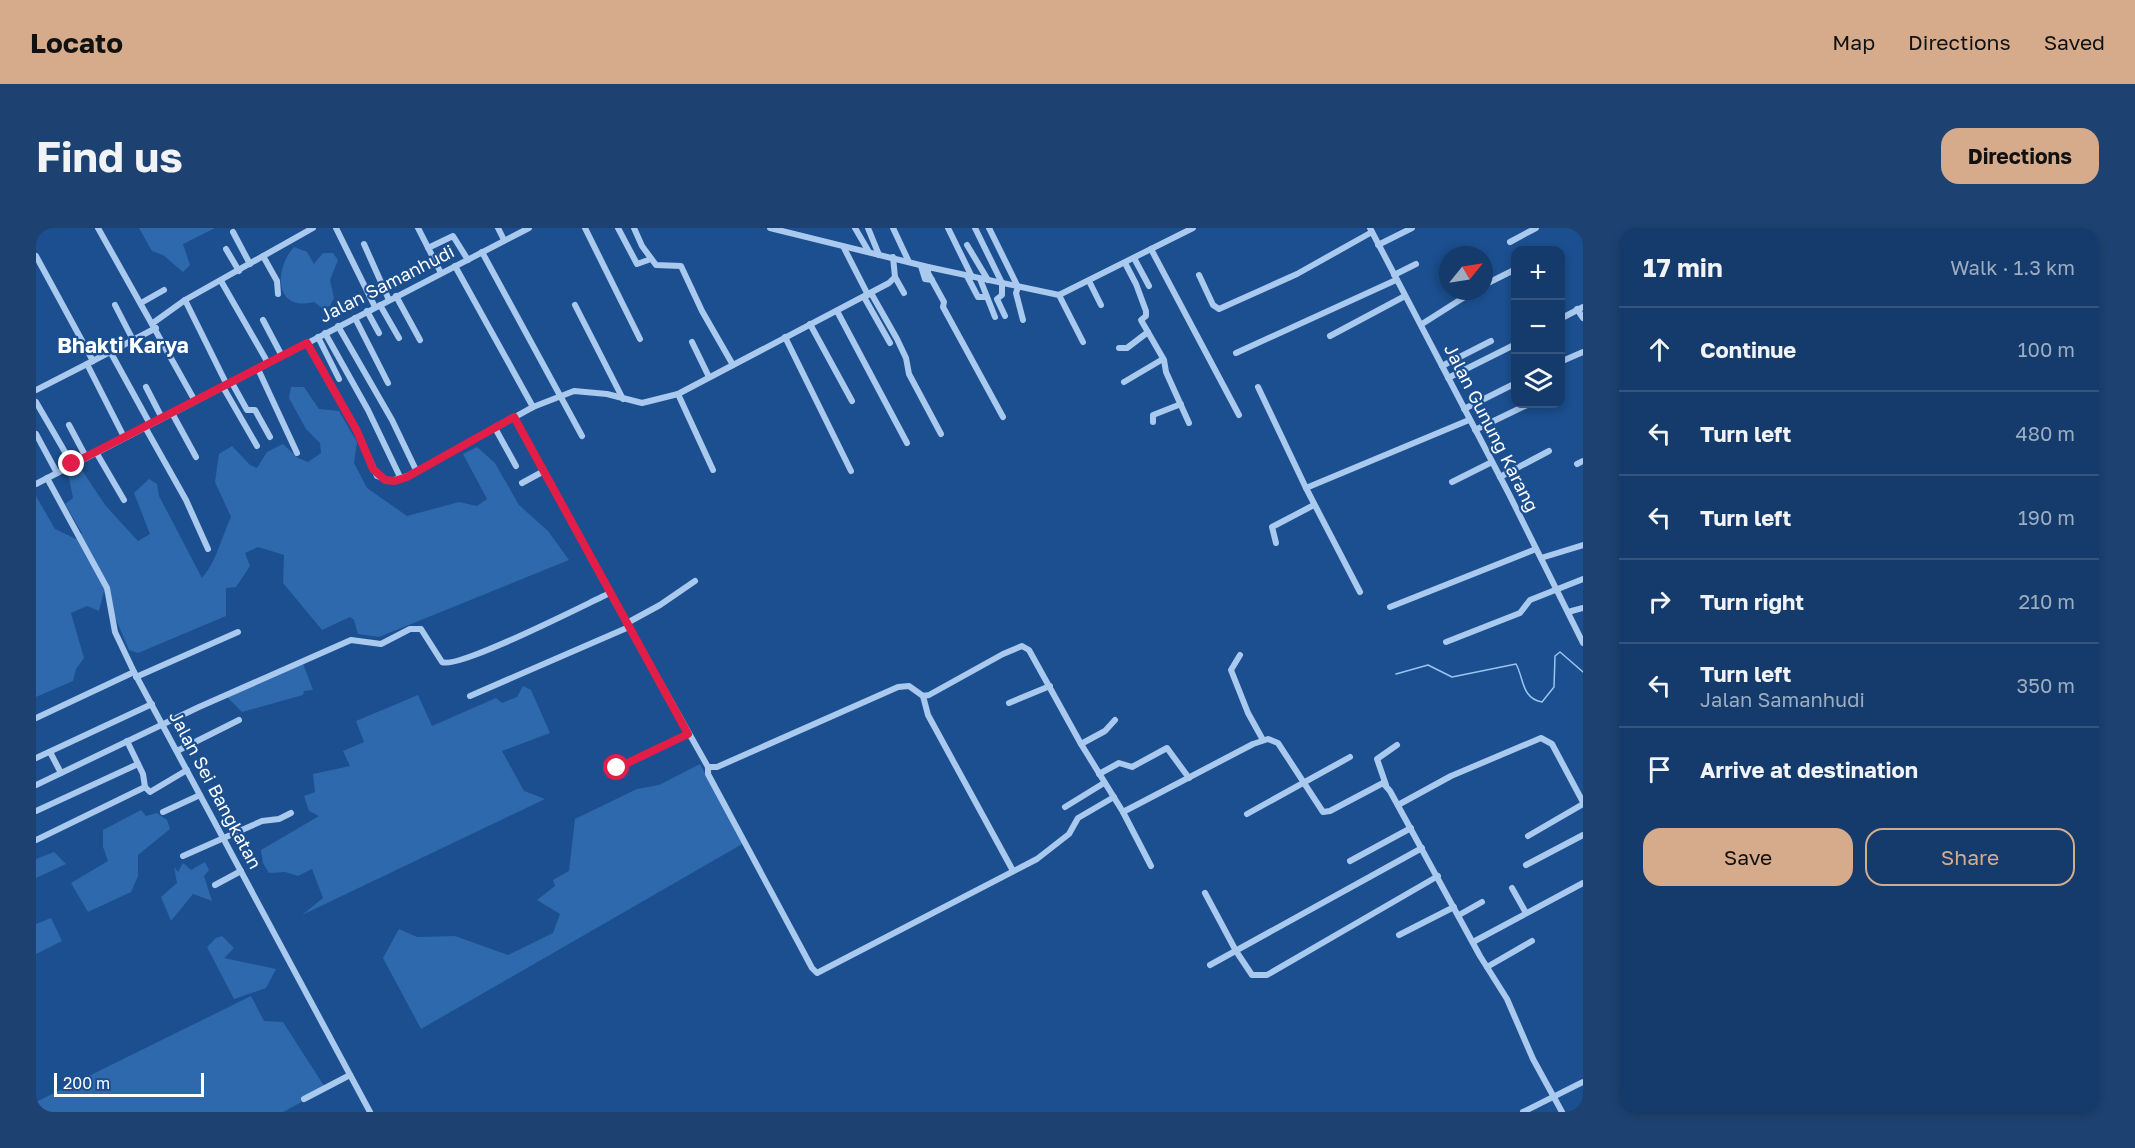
<!DOCTYPE html>
<meta charset="utf-8">
<style>
:root{--surface:#143b6b;--page:#1d4271;--text:#f1f3f6;--muted:#9dadc1;--line:#33557e;--accent:#d6ab8b}
body{margin:0;font-family:"Golos Text",sans-serif;background:var(--page);color:var(--text)}
.controls{position:absolute;right:18px;top:18px;display:grid;overflow:hidden;border-radius:12px;box-shadow:0 3px 9px #0003}
.controls button{width:54px;height:54px;display:grid;place-items:center;padding:0;border:0;border-bottom:2px solid var(--line);background:var(--surface);color:var(--text);font:30px sans-serif}
.compass{position:absolute;left:1403px;top:18px;width:54px;height:54px;border-radius:50%;background:var(--surface);box-shadow:0 3px 9px #0003;rotate:60deg}
.scale{position:absolute;left:18px;bottom:15px;width:150px;box-sizing:border-box;padding-left:6px;border:3px solid #fff;border-top:0;font-size:16px;line-height:21px;white-space:nowrap;color:#fff;-webkit-text-stroke:4px #1b4f8f;paint-order:stroke}
.stop{position:absolute;width:18px;height:18px;margin:-14px;border:4px solid #e11d48;border-radius:50%;background:#fff}
.stop.end{background:#e11d48;border-color:#fff;box-shadow:0 2px 6px #0008}
.list{margin:0;padding:0;list-style:none}
h2{display:flex;justify-content:space-between;align-items:center;height:78px;margin:0;padding:0 24px;font-size:26px}
h2 small{font-size:20px;font-weight:400;color:var(--muted)}
.list li{display:grid;grid-template-columns:39px 1fr auto;gap:18px;align-items:center;box-sizing:border-box;height:84px;padding:0 24px;border-top:2px solid var(--line)}
.list b{display:block;font-size:22px;white-space:nowrap}
.list p{margin:0;font-size:20px;white-space:nowrap;color:var(--muted)}
.list em{font-size:20px;font-style:normal;color:var(--muted)}
.actions{display:flex;gap:12px;padding:18px 24px}
.actions a{flex:1;padding:14px 0;border:2px solid var(--accent);border-radius:18px;text-align:center;font-size:21px;color:var(--accent)}
.actions .main{background:var(--accent);color:#111}
.icon{flex:none;width:33px;height:33px;fill:none;stroke:currentColor;stroke-width:2;stroke-linecap:round;stroke-linejoin:round}
.map{position:relative;flex:none;width:1547px;height:884px;overflow:hidden;border-radius:18px}
header{display:flex;align-items:center;gap:36px;box-sizing:border-box;height:84px;padding:0 30px;background:var(--accent);color:#111}
header strong{font-size:28px}
nav{display:flex;gap:33px;margin-inline-start:auto;font-size:21px}
.intro{display:flex;align-items:center;justify-content:space-between;box-sizing:border-box;height:144px;padding:0 36px}
h1{margin:0;font-size:42px}
.button{padding:15px 27px;border-radius:18px;background:var(--accent);color:#111;font-size:21px;font-weight:700}
main{display:flex;gap:36px;padding:0 36px}
aside{flex:1;background:var(--surface);border-radius:18px;box-shadow:0 3px 9px #0003}
.map>svg:first-child{display:block}
.green{fill:#2e69ad}
.lines{fill:none;stroke-linecap:round;stroke-linejoin:round}
.stream{stroke:#9cc4f0;stroke-width:1.5}
.minor{stroke:#a9c9ee;stroke-width:6}
.route{stroke:#e11d48;stroke-width:8}
.labels{text-anchor:middle;stroke-width:4.5;stroke-linejoin:round;paint-order:stroke}
.street-label{font-size:18px;fill:#fff;stroke:#1b4f8f}
.quarter-label{font-size:21px;font-weight:bold;fill:#fff;stroke:#1b4f8f}
</style>
<header>
<strong>Locato</strong>
<nav><a>Map</a><a>Directions</a><a>Saved</a></nav>
</header>
<div class="intro"><h1>Find us</h1><a class="button">Directions</a></div>
<main>
<div class="map">
<svg width="1547" height="884" viewBox="0 0 1547 884">
<rect width="100%" height="100%" fill="#1b4f8f"/>
<g class="green">
<path d="M103,0H179L147,16L154,37L147,44L127,27L116,23Z"/>
<path d="M258,19L271,24L278,36L287,25H297L302,32L294,52L298,70L294,78L286,80L278,74C238,84 238,41 258,19Z"/>
<path d="M255,159H268L283,181L303,183L321,214L318,235L331,260L371,288L423,274L441,278L451,271L427,226L441,219L459,235L483,277L512,303L533,332L343,409L322,406L318,392L314,389L286,402L247,355L248,327L222,319L209,325L214,338L200,359L190,360V388L102,425L93,422L68,363L63,383L51,378L35,385L48,430L40,441L37,453L0,469V268L19,301L40,311L46,305L29,276L37,270L32,245L44,239L69,277L102,313L114,306L98,265L113,251L121,256L123,268L166,350C181,333 185,310 195,289L179,254L183,226L196,218L214,237L221,240L231,224L247,216L262,230L272,234L285,225L284,215L270,201L253,170Z"/>
<path d="M266,433L277,462L268,463L267,467L206,484L189,467Z"/>
<path d="M487,458L495,462L514,505L466,523L488,563L509,571L266,687L287,670L276,641L262,648L249,644L233,645L227,635L225,622L283,588L273,583L268,568L279,564L277,546L314,538L307,523L328,514L320,493L382,467L396,498L460,470L466,475L481,469Z"/>
<path d="M664,536L708,615L385,801L347,730L363,701L381,709L419,708L472,727L517,705L524,686L501,672L519,658L517,652L533,643L539,591L601,561L623,557Z"/>
<path d="M105,582L110,588L121,585L131,592L134,601L102,627V648L95,664L52,684L35,655L72,633L67,619V602Z"/>
<path d="M18,624L30,636L0,650V631Z"/>
<path d="M169,634L173,642L168,648L176,673L157,666L135,693L125,669L141,655L138,639L142,644L147,635L155,642Z"/>
<path d="M15,690L26,713L0,726V696Z"/>
<path d="M186,708L198,720L188,730L240,741L230,760L198,771L171,719L180,710Z"/>
<path d="M215,768L228,793L247,794L290,861L247,884H0V874Z"/>
</g>
<g class="lines">
<path class="stream" d="M1360,446L1392,437L1416,449L1480,436C1488,450 1485,470 1506,474L1518,459L1519,428L1524,424L1547,444"/>
<g class="minor">
<path d="M62,0L159,173"/>
<path d="M300,0L339,79"/>
<path d="M382,0L405,45"/>
<path d="M462,0L468,12"/>
<path d="M549,0L604,111"/>
<path d="M582,0L601,36L615,31"/>
<path d="M598,0L606,18L620,37L645,38L666,83L697,137"/>
<path d="M734,0L892,39L1023,67L1157,0"/>
<path d="M819,0L833,24"/>
<path d="M832,0L843,27"/>
<path d="M857,0L873,34"/>
<path d="M912,0L936,49"/>
<path d="M939,0L966,55V67L961,71L969,88"/>
<path d="M953,0L982,59L980,65L987,92"/>
<path d="M1334,0L1473,266L1547,415"/>
<path d="M197,4L214,36"/>
<path d="M1474,14L1500,0"/>
<path d="M328,16L353,72"/>
<path d="M931,17L952,52"/>
<path d="M1342,17L1376,0"/>
<path d="M392,20L417,8L432,32"/>
<path d="M808,20L832,67"/>
<path d="M190,21L203,43"/>
<path d="M1115,21L1203,187"/>
<path d="M446,24L546,208"/>
<path d="M0,28L57,133"/>
<path d="M227,28L241,53L242,66"/>
<path d="M1098,30L1113,58"/>
<path d="M1089,35L1100,56L1110,83V88L1105,92L1128,132L1130,144L1153,195"/>
<path d="M419,38L497,179"/>
<path d="M885,38L889,51L896,52"/>
<path d="M892,39V45L908,74L907,79L967,189"/>
<path d="M1163,47L1177,77L1183,81L1261,46L1336,4"/>
<path d="M1358,47L1380,36"/>
<path d="M931,48L942,69H950"/>
<path d="M859,49L868,65"/>
<path d="M944,51L959,89"/>
<path d="M185,53L232,135"/>
<path d="M1053,53L1065,77"/>
<path d="M1448,57L1480,41"/>
<path d="M835,65L861,111L870,130L873,146L905,206"/>
<path d="M1023,67L1047,114"/>
<path d="M360,68L384,112"/>
<path d="M828,69L854,115"/>
<path d="M149,72L191,157"/>
<path d="M105,75L128,62"/>
<path d="M79,77L97,112"/>
<path d="M344,77L363,110"/>
<path d="M539,77L587,171"/>
<path d="M1541,81L1547,90"/>
<path d="M331,83L343,105"/>
<path d="M801,83L871,215"/>
<path d="M319,90L352,155"/>
<path d="M1524,91L1547,79"/>
<path d="M227,92L246,128"/>
<path d="M117,95L149,72L277,0"/>
<path d="M774,96L816,173"/>
<path d="M1386,96L1438,63"/>
<path d="M302,98L356,192L380,242"/>
<path d="M289,105L332,182L365,251"/>
<path d="M1294,108L1369,68"/>
<path d="M282,109L303,151"/>
<path d="M749,109L815,243"/>
<path d="M656,114L673,149"/>
<path d="M271,115L321,203L341,248L354,253L374,247L497,179L538,163L571,166L606,175L642,166L853,55L859,49L857,29"/>
<path d="M1083,120H1091L1112,104"/>
<path d="M75,125L114,196"/>
<path d="M1200,125L1360,52"/>
<path d="M1524,134L1547,124"/>
<path d="M1406,138L1455,113"/>
<path d="M222,141L261,225"/>
<path d="M1412,150L1480,116"/>
<path d="M1088,154L1127,131"/>
<path d="M196,155L211,182H219L234,209"/>
<path d="M110,159L126,190"/>
<path d="M187,159L221,218"/>
<path d="M1222,159L1270,260"/>
<path d="M0,162L51,136"/>
<path d="M642,166L677,242"/>
<path d="M0,174L36,236"/>
<path d="M1428,181L1480,155"/>
<path d="M136,185L160,229"/>
<path d="M478,189L574,365"/>
<path d="M1117,194V187L1145,176"/>
<path d="M33,197L50,229"/>
<path d="M109,199L150,272L172,321"/>
<path d="M459,200L480,238"/>
<path d="M1439,202L1493,176"/>
<path d="M0,206L21,245"/>
<path d="M88,209L51,136L120,100"/>
<path d="M60,224L88,272"/>
<path d="M1541,236L1547,233"/>
<path d="M1464,249L1513,223"/>
<path d="M11,250L71,360L79,404L98,444L334,884"/>
<path d="M1416,254L1456,234"/>
<path d="M486,255L508,243"/>
<path d="M0,256L493,0"/>
<path d="M1240,315L1236,299L1278,277"/>
<path d="M1505,330L1547,317"/>
<path d="M1324,364L1270,260L1433,192"/>
<path d="M1354,379L1500,321"/>
<path d="M1532,384L1547,380"/>
<path d="M591,395L624,377L659,353"/>
<path d="M1410,414L1484,385L1494,372L1547,351"/>
<path d="M1204,427L1195,442L1212,485L1227,512"/>
<path d="M100,449L202,404"/>
<path d="M434,468L593,399"/>
<path d="M887,468L892,487L976,641"/>
<path d="M973,475L1014,458"/>
<path d="M0,490L98,444"/>
<path d="M1045,516L1069,503L1079,492"/>
<path d="M141,523L203,492"/>
<path d="M14,524L25,545"/>
<path d="M0,530L116,476"/>
<path d="M672,539H681L862,459L873,458L887,468L893,467L967,426L986,418L993,422L1045,516L1087,584L1217,516L1232,511L1242,515L1287,584L1294,583L1347,555L1354,563L1444,728L1471,771L1497,831L1526,884"/>
<path d="M581,540L652,506"/>
<path d="M1063,546L1083,535L1096,539L1131,520L1153,550"/>
<path d="M0,557L163,479L315,412L345,416L374,401H385L406,434C422,442 550,376 574,365L672,539V546L776,740L781,745L1001,631L1033,606L1042,590L1078,569"/>
<path d="M1350,557L1341,531L1361,517"/>
<path d="M109,559L114,564L151,542"/>
<path d="M1362,577L1415,548L1505,510L1516,516L1547,574"/>
<path d="M1029,579L1068,555"/>
<path d="M0,583L102,536"/>
<path d="M127,584L164,567"/>
<path d="M1087,584L1115,638"/>
<path d="M1211,586L1314,529"/>
<path d="M1492,608L1547,576"/>
<path d="M0,612L109,559L107,546L91,513"/>
<path d="M147,628L226,593L243,591L255,585"/>
<path d="M1314,633L1375,600"/>
<path d="M1490,637L1547,607"/>
<path d="M179,657L205,643"/>
<path d="M1476,660L1490,685"/>
<path d="M1169,665L1200,723L1216,747H1231L1402,648"/>
<path d="M1423,687L1446,674"/>
<path d="M1363,707L1418,679"/>
<path d="M1437,714L1547,655"/>
<path d="M1174,737L1386,620"/>
<path d="M1451,739L1496,713"/>
<path d="M268,871L314,847"/>
<path d="M1487,884L1547,854"/>
</g>
</g>
<g class="lines">
<path class="route" d="M36,236L271,115L321,203L337,241L349,252L359,253L371,249L478,189L652,506L581,540"/>
</g>
<g class="labels">
<g class="street-label">
<text transform="translate(351 56) rotate(-27)" y="6">Jalan Samanhudi</text>
<text transform="translate(1455 200) rotate(63)" y="6">Jalan Gunung Karang</text>
<text transform="translate(179 562) rotate(62)" y="6">Jalan Sei Bangkatan</text>
</g>
<g class="quarter-label">
<text x="87" y="125">Bhakti Karya</text>
</g>
</g>
</svg>
<div class="controls">
<button>+</button>
<button>−</button>
<button><svg class="icon" aria-label="layers" viewBox="0 0 24 24"><path d="M12 4l9 5-9 5-9-5zM3 14l9 5 9-5"/></svg></button>
</div>
<svg class="compass" viewBox="-18 -18 36 36"><path d="M0-13l5 13h-10z" fill="#e53935"/><path d="M0 13l5-13h-10z" fill="#9dadc1"/></svg>
<div class="scale">200 m</div>
<div class="stop" style="left:581px;top:540px"></div>
<div class="stop end" style="left:36px;top:236px"></div>
</div>
<aside>
<h2>17 min<small>Walk · 1.3 km</small></h2>
<ul class="list">
<li><svg class="icon" aria-label="ahead" viewBox="0 0 24 24"><path d="M12 20V5M6 11l6-6 6 6"/></svg><div><b>Continue</b></div><em>100 m</em></li>
<li><svg class="icon" aria-label="left" viewBox="0 0 24 24"><path d="M17 20v-9H6M10 6l-5 5 5 5"/></svg><div><b>Turn left</b></div><em>480 m</em></li>
<li><svg class="icon" aria-label="left" viewBox="0 0 24 24"><path d="M17 20v-9H6M10 6l-5 5 5 5"/></svg><div><b>Turn left</b></div><em>190 m</em></li>
<li><svg class="icon" aria-label="right" viewBox="0 0 24 24"><path d="M7 20v-9h11M14 6l5 5-5 5"/></svg><div><b>Turn right</b></div><em>210 m</em></li>
<li><svg class="icon" aria-label="left" viewBox="0 0 24 24"><path d="M17 20v-9H6M10 6l-5 5 5 5"/></svg><div><b>Turn left</b><p>Jalan Samanhudi</p></div><em>350 m</em></li>
<li><svg class="icon" aria-label="arrive" viewBox="0 0 24 24"><path d="M6 21V4h12l-3 4 3 4H6"/></svg><div><b>Arrive at destination</b></div></li>
</ul>
<div class="actions"><a class="main">Save</a><a>Share</a></div>
</aside>
</main>
